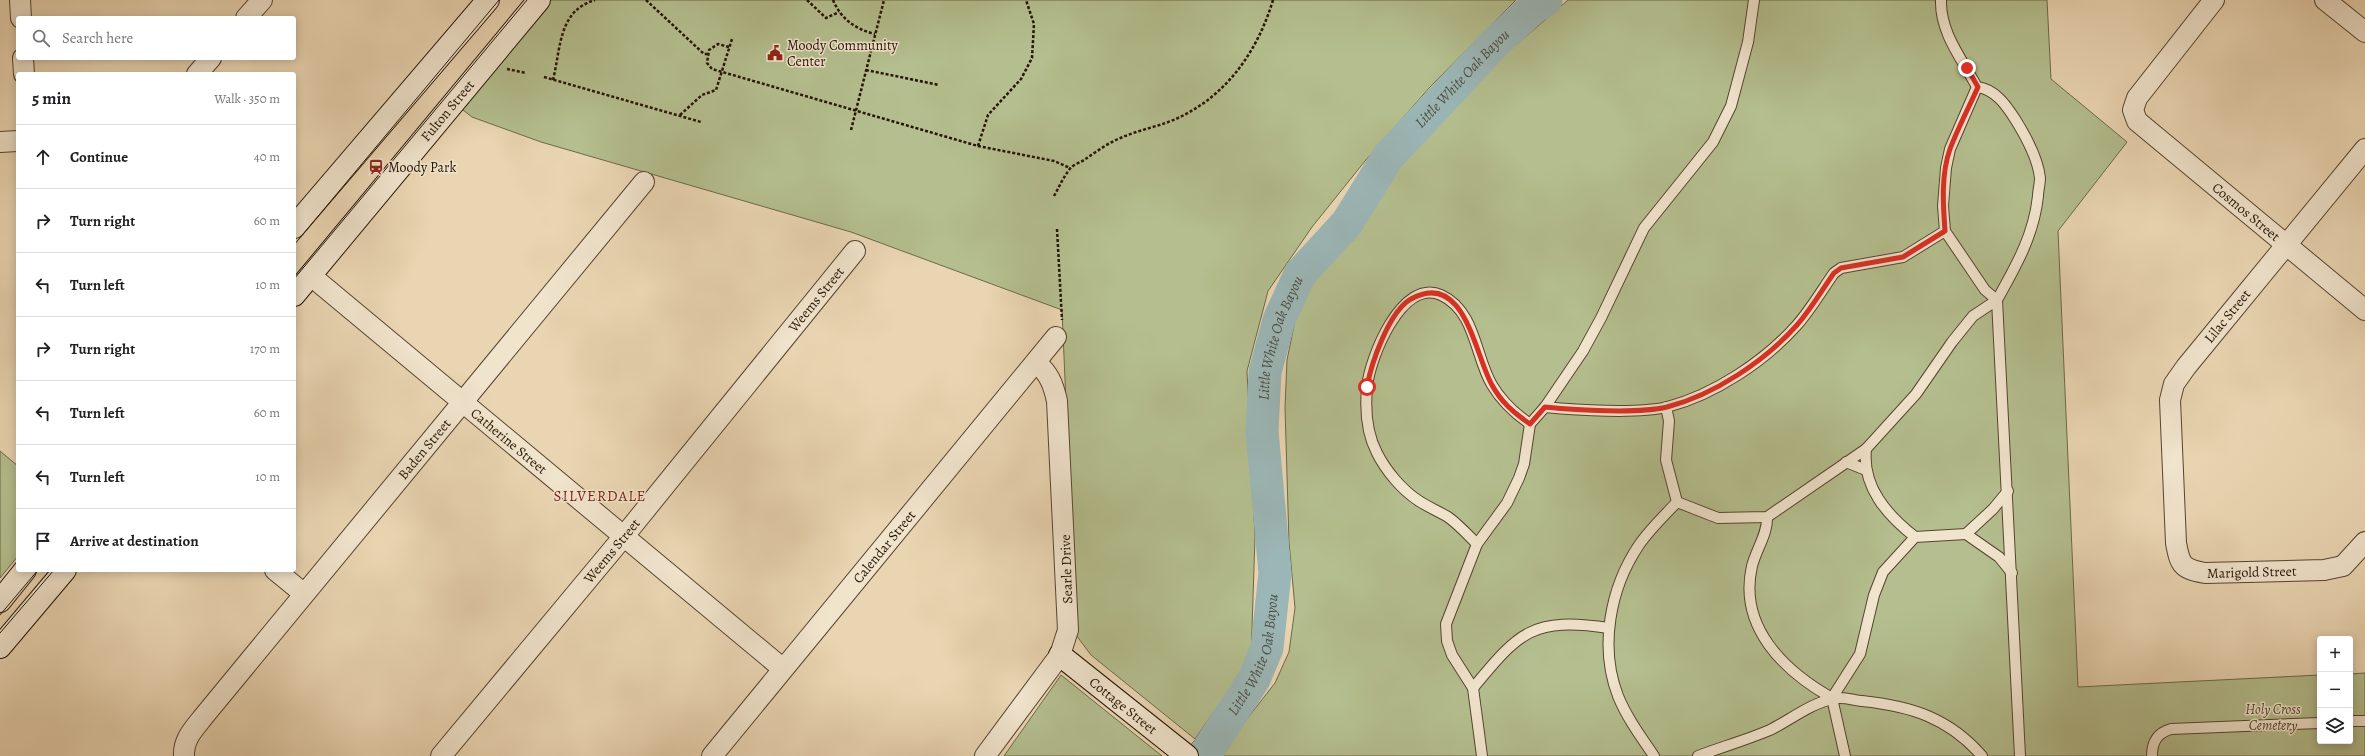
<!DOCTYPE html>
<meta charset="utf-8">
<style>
:root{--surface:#fff;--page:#f6f6f6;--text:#202124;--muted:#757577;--line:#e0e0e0}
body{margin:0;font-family:Alegreya,serif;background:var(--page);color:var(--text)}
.controls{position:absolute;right:12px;bottom:12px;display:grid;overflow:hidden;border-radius:4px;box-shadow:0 2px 10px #0003}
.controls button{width:36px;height:36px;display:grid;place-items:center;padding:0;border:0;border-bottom:1px solid var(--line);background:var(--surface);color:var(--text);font:20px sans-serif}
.stop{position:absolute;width:12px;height:12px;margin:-9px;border:3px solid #d93025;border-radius:50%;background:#fff}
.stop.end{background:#d93025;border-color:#fff;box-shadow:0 1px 4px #0008}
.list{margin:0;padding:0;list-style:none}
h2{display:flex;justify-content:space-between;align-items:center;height:52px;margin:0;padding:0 16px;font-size:17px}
h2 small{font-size:13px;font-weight:400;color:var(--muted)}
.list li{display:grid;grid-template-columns:26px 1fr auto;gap:12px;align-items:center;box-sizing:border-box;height:64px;padding:0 16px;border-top:1px solid var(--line)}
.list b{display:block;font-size:15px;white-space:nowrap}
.list em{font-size:13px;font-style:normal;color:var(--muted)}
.icon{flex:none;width:22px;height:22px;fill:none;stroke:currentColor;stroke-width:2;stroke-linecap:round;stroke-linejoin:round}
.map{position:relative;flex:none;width:2365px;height:756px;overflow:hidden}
.search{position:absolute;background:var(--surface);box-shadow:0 2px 10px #0003;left:16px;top:16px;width:280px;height:44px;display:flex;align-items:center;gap:10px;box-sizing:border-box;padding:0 14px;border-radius:4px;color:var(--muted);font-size:15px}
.panel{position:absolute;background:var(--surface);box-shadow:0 2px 10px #0003;left:16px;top:72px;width:280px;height:500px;border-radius:4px}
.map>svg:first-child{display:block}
.green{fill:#b4be8e;stroke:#6c6949}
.water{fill:#9bb6b6;stroke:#6c756f}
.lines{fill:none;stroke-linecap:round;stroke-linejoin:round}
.river{stroke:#9bb6b6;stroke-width:33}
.lane-casing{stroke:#564430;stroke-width:12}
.street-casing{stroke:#564430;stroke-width:22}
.secondary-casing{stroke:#251404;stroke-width:24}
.path{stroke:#251404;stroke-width:2.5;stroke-dasharray:3 2;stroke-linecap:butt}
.lane{stroke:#f1e4cd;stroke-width:10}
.street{stroke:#f1e4cd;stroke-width:20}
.secondary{stroke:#f1e4cd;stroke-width:22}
.tram{stroke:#251404;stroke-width:1}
.route{stroke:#d93025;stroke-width:5}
.labels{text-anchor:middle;stroke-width:3;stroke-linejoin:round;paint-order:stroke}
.poi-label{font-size:14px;fill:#251404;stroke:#f1e4cd;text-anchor:start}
.street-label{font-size:14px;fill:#251404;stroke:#f1e4cd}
.park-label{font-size:14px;font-style:italic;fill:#50472d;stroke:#f1e4cd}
.water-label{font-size:15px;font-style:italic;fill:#4e4d42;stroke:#f1e4cd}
.neighbourhood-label{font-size:15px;letter-spacing:1px;fill:#7a1f14;stroke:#f1e4cd}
</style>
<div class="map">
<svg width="2365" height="756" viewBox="0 0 2365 756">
<rect width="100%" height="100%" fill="#ead5b2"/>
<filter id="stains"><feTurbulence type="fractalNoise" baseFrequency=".005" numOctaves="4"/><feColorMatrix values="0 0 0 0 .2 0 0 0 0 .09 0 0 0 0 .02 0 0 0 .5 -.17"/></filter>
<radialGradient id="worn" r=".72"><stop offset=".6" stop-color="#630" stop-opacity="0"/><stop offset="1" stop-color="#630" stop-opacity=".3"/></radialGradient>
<g class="green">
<path d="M550,0H1516L1430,87L1365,161L1312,227L1268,291L1247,371L1255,537L1251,658L1195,739L1091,655L1076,635L1062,310L851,232L541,142L472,117L458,106Z"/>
<path d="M1568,0H2047L2051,79L2127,142L2058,231L2078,687L2320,675V741H2350V674L2365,673V756H1218L1275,683L1289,652L1295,608L1289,542L1285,408L1287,360L1297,311L1311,280L1397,167L1501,58Z"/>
<path d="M0,451L18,466V556L0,578Z"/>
<path d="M1061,675L1162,756H1004Z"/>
</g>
<path class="water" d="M1201,733L1222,750L1218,756H1181Z"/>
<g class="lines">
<path class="river" id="s1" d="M1204,756L1254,679L1267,648L1275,573L1262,431L1265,372L1279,320L1300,274L1347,223L1388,157L1494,44L1533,8L1546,0"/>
<defs>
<g id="lane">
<path d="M1941,0C1940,33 1962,59 1977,87C1995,89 2006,105 2015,119C2025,135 2038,159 2040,178C2040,184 2038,191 2038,196C2034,235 2016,266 1997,300L2020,756"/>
<path d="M1545,407C1576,410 1637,414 1667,407C1714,395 1765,361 1797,325C1811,309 1822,290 1834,273L1841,268L1903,257L1945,231"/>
<path d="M1666,407L1669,421L1666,460L1677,502"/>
<path d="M1866,449C1862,487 1887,515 1915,537"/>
<path d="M1846,462L1866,470"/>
<path d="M1767,517C1768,533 1756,550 1752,566C1738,627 1784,671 1832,698L1845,756"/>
<path d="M1966,534L1999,557L2012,573"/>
<path d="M1477,544C1468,535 1458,524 1448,517C1438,511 1428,507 1419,501C1402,490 1386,471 1377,453C1367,434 1365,410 1367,388C1369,359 1402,277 1441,295C1476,311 1475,357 1492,385C1502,402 1514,413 1530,424"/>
<path d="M1473,688C1520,631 1533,617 1609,628"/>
<path d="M1832,698L1860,654L1874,595L1883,572L1915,537L1966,534L1993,509L2008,491"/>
<path d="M2350,721H2365"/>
<path d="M1482,756L1473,688L1452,655L1447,641L1446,624L1477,544L1507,503L1519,478L1524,464L1530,424L1545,407L1583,351L1601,318L1644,228L1713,142L1731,106L1748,42L1754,0"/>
<path d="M1654,756C1641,737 1627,718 1618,696C1599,647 1610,588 1639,545C1650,529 1664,516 1677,502L1718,518L1767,517L1866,449L1916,394L1952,342L1973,316L1997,300L1985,290L1945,231L1943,206L1946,168L1950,149L1977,87"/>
<path d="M1698,756C1722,747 1746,740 1770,730C1790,720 1810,704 1832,699C1842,696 1852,700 1862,701C1911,706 1949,718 1982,756"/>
<path d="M2152,756C2152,742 2157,733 2171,729L2320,723"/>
</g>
<g id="street">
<path d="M20,0L21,18"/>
<path id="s2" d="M2214,0L2137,98L2133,110L2137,121L2365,310"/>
<path d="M2325,0L2365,32"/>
<path d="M246,18L262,0"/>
<path d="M23,58L24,74"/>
<path d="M197,74L211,58"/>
<path d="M0,142L18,141"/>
<path id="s3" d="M2365,149L2186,367L2174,384L2170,400L2176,543C2180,565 2182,569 2205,573L2324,570L2343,566L2365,542"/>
<path id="s4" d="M310,275L782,668"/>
<path d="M275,570L303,593"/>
<path id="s5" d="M184,756C183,739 194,729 204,716L644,182"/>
<path id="s6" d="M441,756L624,536L855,251"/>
<path id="s7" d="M712,756L1056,337"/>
<path d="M985,756L1060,655L1068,630L1057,401C1053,383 1049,374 1036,362"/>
</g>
<g id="secondary">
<path d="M294,227L488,0"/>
<path id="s8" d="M294,295L539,0"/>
<path d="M0,601L25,570"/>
<path d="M0,647L65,570"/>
<path id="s9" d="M1060,655L1187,756"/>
</g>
</defs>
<use href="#lane" class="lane-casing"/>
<use href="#street" class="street-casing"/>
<use href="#secondary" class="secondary-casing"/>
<g class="path">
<path d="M646,0L704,54H707"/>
<path d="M807,0L826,18L839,12"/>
<path d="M833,0C841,19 855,29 875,34"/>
<path d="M729,47L718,44L709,50L707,63L712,69L978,146L1054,161L1070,168"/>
<path d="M507,69L526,73"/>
<path d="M866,70L939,85"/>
<path d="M544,77L701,122"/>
<path d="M553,80C561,48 558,11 595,0"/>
<path d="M680,115L702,95L716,90L732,39"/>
<path d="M851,130L884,0"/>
<path d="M978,146L988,115L1021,79L1032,58L1034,24L1026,0"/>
<path d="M1054,196C1059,187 1063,178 1069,170C1072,165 1079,163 1084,160C1096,152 1109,142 1123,137C1141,129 1162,126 1180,117C1228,94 1258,50 1273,0"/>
<path d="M1057,229L1062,320"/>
</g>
<use href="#lane" class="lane"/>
<use href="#street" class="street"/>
<use href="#secondary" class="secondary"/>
<g class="tram">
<path d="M294,245L499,0"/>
<path d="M294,279L527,0"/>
<path d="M0,615L38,570"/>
<path d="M0,633L54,570"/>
</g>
</g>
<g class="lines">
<path class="route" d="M1367,387C1371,364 1389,311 1411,299C1465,269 1475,356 1492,385C1501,402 1514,413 1530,424L1545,407C1576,410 1637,414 1667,407C1714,395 1765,361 1797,325C1811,309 1822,290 1834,273L1841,268L1903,257L1945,231C1943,204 1941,174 1950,149C1958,128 1969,107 1978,87L1967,68"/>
</g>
<defs>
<symbol id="civic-bare" viewBox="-9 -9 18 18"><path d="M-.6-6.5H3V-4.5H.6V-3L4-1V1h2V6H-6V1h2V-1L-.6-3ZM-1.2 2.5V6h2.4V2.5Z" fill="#8f2418" stroke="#f1e4cd" stroke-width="2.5" paint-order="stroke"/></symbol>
<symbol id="station-bare" viewBox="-9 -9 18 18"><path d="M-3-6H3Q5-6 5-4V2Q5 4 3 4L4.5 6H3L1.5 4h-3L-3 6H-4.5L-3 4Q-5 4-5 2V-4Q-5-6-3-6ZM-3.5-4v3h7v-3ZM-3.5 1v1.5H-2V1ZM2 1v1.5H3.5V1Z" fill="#8f2418" stroke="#f1e4cd" stroke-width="2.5" paint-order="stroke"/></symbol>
</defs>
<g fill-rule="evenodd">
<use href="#civic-bare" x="764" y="42" width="22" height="22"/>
<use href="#station-bare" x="365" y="156" width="22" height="22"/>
</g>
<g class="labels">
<g class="poi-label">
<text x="787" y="50">Moody Community<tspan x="787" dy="16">Center</tspan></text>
<text x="388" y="172">Moody Park</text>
</g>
<g class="street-label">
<text dy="5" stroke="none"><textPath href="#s8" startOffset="240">Fulton Street</textPath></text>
<text dy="5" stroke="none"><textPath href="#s2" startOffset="291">Cosmos Street</textPath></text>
<text dy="5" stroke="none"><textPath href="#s6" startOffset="591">Weems Street</textPath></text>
<text transform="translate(2227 316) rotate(-51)" y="5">Lilac Street</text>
<text dy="5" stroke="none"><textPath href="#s4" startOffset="259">Catherine Street</textPath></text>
<text dy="5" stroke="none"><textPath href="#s5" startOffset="392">Baden Street</textPath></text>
<text dy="5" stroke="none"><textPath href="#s7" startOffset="271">Calendar Street</textPath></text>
<text dy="5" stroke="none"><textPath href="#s6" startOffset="267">Weems Street</textPath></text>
<text transform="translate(1066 569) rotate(-92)" y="5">Searle Drive</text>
<text dy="5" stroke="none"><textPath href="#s3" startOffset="556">Marigold Street</textPath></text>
<text dy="5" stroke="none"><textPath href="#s9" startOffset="81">Cottage Street</textPath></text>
</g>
<g class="park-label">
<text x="2273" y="714">Holy Cross<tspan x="2273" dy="16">Cemetery</tspan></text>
</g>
<g class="water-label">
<text dy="5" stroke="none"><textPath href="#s1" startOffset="762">Little White Oak Bayou</textPath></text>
<text dy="5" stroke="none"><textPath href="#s1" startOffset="439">Little White Oak Bayou</textPath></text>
<text dy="5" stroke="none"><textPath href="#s1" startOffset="115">Little White Oak Bayou</textPath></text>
</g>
<g class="neighbourhood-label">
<text x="600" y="501">SILVERDALE</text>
</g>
</g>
<rect width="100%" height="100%" filter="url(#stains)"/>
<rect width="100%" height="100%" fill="url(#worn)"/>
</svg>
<div class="controls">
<button>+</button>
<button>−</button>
<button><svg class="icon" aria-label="layers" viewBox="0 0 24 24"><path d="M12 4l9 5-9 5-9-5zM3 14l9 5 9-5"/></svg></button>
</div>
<div class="stop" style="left:1367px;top:387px"></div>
<div class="stop end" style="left:1967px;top:68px"></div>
<div class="search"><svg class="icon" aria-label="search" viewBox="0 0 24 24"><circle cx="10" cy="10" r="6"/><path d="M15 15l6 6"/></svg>Search here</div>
<section class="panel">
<h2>5 min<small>Walk · 350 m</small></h2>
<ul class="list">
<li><svg class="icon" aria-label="ahead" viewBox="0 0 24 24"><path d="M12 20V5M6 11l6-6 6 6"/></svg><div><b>Continue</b></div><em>40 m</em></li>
<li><svg class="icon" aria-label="right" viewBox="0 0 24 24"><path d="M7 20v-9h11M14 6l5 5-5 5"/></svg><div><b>Turn right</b></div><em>60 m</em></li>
<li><svg class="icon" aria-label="left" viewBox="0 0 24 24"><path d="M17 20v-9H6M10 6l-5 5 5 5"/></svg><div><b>Turn left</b></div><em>10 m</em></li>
<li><svg class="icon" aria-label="right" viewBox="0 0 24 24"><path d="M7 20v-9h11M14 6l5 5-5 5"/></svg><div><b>Turn right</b></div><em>170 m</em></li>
<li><svg class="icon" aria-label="left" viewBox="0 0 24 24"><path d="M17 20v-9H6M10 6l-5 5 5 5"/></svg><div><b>Turn left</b></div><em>60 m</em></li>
<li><svg class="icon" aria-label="left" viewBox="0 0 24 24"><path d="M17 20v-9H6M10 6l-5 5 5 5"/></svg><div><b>Turn left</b></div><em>10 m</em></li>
<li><svg class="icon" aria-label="arrive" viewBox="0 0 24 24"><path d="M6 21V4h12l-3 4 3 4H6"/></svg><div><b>Arrive at destination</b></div></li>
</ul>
</section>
</div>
